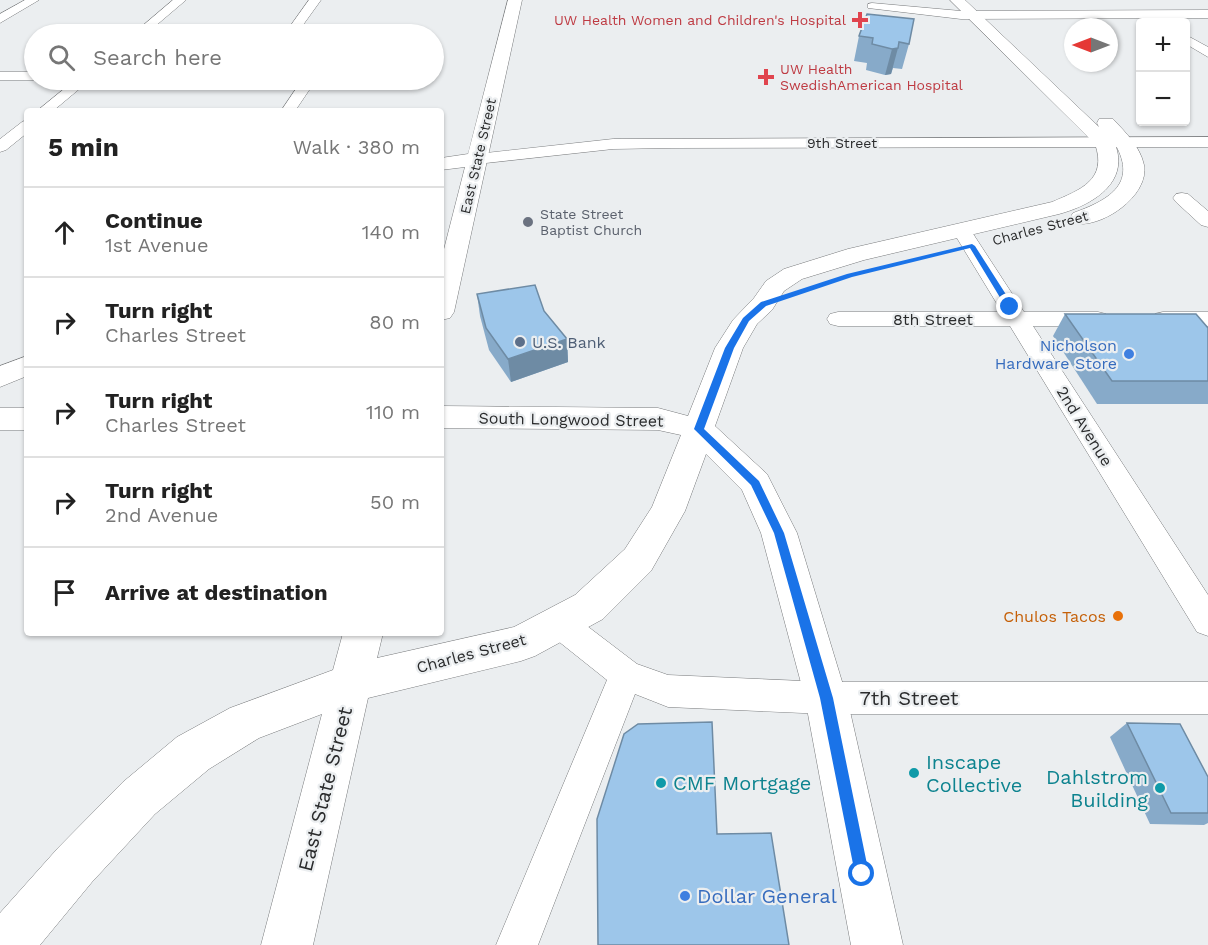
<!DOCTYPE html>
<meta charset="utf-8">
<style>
:root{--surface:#fff;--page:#f2f2f2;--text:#222;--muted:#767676;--line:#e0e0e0}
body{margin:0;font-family:"Work Sans",sans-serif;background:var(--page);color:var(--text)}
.controls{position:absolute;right:18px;top:18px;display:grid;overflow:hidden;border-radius:6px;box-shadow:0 2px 4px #0004}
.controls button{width:54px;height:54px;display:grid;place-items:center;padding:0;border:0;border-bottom:2px solid var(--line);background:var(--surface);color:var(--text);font:30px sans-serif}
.compass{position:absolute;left:1064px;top:18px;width:54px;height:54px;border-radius:50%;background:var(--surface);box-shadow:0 2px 4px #0004;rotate:270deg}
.stop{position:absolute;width:18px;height:18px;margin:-14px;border:4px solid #1a73e8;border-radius:50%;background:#fff}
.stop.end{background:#1a73e8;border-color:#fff;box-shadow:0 2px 6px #0008}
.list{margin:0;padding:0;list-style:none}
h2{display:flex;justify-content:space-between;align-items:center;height:78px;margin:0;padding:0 24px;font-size:26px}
h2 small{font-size:20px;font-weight:400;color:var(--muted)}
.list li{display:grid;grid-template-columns:39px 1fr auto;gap:18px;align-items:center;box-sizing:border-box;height:90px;padding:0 24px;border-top:2px solid var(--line)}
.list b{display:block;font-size:22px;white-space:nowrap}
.list p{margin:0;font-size:20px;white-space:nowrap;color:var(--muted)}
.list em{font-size:20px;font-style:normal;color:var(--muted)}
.icon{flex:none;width:33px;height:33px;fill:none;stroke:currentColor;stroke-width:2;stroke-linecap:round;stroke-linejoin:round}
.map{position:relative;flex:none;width:1208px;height:945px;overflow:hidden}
.search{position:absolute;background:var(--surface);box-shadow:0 2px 4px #0004;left:24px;top:24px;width:420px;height:66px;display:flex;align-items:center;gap:15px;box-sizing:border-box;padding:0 21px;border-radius:33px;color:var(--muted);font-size:22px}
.panel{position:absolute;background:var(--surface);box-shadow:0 2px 4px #0004;left:24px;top:108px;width:420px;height:528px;border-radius:6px}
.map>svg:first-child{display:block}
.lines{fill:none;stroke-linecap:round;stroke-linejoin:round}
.minor-casing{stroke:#787a7c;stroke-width:1}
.major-casing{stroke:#787a7c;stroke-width:1}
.minor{fill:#fff;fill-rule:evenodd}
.major{fill:#fff;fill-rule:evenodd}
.wall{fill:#87aac9}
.shaded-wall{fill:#6e8ba4}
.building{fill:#9dc6ea;stroke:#6e8ba4;stroke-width:1.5}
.route{fill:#1a73e8}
.health-dot{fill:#e0444e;stroke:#ebeef0;stroke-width:2}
.worship-dot{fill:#6b7280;stroke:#ebeef0;stroke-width:2}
.service-dot{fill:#5c6f8a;stroke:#ebeef0;stroke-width:2}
.shop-dot{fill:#3f7fe0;stroke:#ebeef0;stroke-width:2}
.food-dot{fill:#e8710a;stroke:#ebeef0;stroke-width:2}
.culture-dot{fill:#0f9aa8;stroke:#ebeef0;stroke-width:2}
.labels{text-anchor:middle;stroke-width:4.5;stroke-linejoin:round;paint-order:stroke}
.far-health-label{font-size:14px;fill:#be3a42;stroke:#ebeef0;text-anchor:end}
.far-street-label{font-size:14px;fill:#2a2b2c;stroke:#ebeef0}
.far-worship-label{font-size:14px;fill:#5b616d;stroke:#ebeef0;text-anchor:start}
.street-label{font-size:16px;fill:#2a2b2c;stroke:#ebeef0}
.service-label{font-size:16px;fill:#4e5e75;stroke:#ebeef0;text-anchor:start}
.shop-label{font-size:16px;fill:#366cbe;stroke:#ebeef0;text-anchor:end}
.food-label{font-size:16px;fill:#c56008;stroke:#ebeef0;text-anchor:end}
.near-street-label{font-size:20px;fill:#2a2b2c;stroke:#ebeef0}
.near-culture-label{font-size:20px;fill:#0d838f;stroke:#ebeef0;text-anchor:start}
.near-shop-label{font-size:20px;fill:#366cbe;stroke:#ebeef0;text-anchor:start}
</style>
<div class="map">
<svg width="1208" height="945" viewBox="0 0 1208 945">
<rect width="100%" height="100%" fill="#ebeef0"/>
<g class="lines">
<defs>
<g id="minor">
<path d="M25,0H39L0,23V14Z"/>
<path d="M173,0H186L146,34H133Z"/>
<path d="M309,0H321L303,25L300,34H288L291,25Z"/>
<path d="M872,3L961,11L1208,10V18L961,19L868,8V4Z"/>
<path d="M1186,35L1208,47V57L1186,44Z"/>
<path d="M0,72H34V80H37H0Z"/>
<path d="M75,80H90L53,111H37Z"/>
<path d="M302,80H316L295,111H281Z"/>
<path d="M27,120V133L6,150L0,152V139L22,122Z"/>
<path d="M1208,137V147L671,148L613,149L477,164L469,159L477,154L613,139Z"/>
<path d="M1182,193L1188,194L1208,211V227L1201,225L1176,202L1173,198L1176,194Z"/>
<path d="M961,224L968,226L1024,312H1098L1106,314L1109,319L1106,324L1098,326H1033L1208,595V636L1197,632L1010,326H838L830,324L827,319L830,314L838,312H1002L952,230L954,226Z"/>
<path d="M1163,312H1208V326L1155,324L1152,319L1155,314Z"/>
<path d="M559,609L570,613L637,664L668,675L826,682H1208V714H826L668,707L635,694L538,945H496L607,680L548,633L543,623L548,613Z"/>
</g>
<g id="major">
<path d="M508,0H522L454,312L450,318L441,320V261L465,167L441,170V158L468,154Z"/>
<path d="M950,0H965L1099,127L1097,123L1099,119H1113C1125,132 1140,146 1144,165C1150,196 1100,230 1073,223L1070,218L1073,213C1106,201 1139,185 1115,144C1130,183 1092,205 1059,214L864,260L802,279L784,291L772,310L757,324L743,348L715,426L767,474L797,533L847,698L903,945H851L805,698L761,533L742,490L706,454L685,511L651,571L603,619L535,656L521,661L368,698L313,945H261L322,714L259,738L209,769L155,814L92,882L40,945H0V913L58,848L123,782L177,737L230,708L333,670L343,633H383L377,658L514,627L575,595L625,549L652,507L681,435L658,430L441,428V406L658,408L688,416L715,348L733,320L754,298L766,281L784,269L848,249L1052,202C1080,190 1108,180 1095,144Z"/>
<path d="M27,356V376L0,387V366Z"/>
<rect x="0" y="408" width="27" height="22"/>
</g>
</defs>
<use href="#minor" class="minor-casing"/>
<use href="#major" class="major-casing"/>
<use href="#minor" class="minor"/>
<use href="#major" class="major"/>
</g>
<g class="wall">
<path d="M867,14L909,44L902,69L893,68L891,74L885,75L866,70L867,63L854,61L859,36Z"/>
<path d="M477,294L544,311L567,339L568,362L511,382L489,350L480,316Z"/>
<path d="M1065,314L1208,328V404H1097L1053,336Z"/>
<path d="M1127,723L1208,777V823L1204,825L1150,824L1110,737Z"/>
</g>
<g class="shaded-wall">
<path d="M898,48L891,74L885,75L892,49Z"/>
<path d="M567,339L568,362L511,382L508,359Z"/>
</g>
<g class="building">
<path d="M867,14L914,19L909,44L899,42L898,48L892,49L872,44L873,38L859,36Z"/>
<path d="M535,285L544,311L567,339L508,359L486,328L477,294Z"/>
<path d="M1065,314H1196L1208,328V381H1112Z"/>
<path d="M712,722L717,834L771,833L789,945H598L597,819L624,734L638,724Z"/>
<path d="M1127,723L1180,724L1208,777V813H1171Z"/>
</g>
<path class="route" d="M972,244L975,246L1014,307L1013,309H1007L970,248L852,277L766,306L749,321L734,348L704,429L759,481L784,533L833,698L869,874L867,879L862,881L857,879L855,874L820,698L774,533L751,485L694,429L725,348L743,318L761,302L847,274Z"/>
<g class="health-dot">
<path d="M857 11h6v6h6v6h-6v6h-6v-6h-6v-6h6z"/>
<path d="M763 68h6v6h6v6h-6v6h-6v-6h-6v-6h6z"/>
</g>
<circle class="worship-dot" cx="528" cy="222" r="6"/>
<circle class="service-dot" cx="520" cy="342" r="6"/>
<g class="shop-dot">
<circle cx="1129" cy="354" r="6"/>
<circle cx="685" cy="896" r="6"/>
</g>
<circle class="food-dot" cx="1118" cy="616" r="6"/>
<g class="culture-dot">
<circle cx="914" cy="773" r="6"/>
<circle cx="661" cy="783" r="6"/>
<circle cx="1160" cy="788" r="6"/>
</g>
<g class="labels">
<g class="far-health-label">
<text x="846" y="25">UW Health Women and Children's Hospital</text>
<text x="780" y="74" text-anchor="start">UW Health<tspan x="780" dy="16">SwedishAmerican Hospital</tspan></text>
</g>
<g class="far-street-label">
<text x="842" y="148">9th Street</text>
<text transform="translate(478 156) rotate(-77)" y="5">East State Street</text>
<text transform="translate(1040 228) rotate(-15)" y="5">Charles Street</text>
</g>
<g class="far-worship-label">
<text x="540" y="219">State Street<tspan x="540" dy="16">Baptist Church</tspan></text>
</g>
<g class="street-label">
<text x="933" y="325">8th Street</text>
<text transform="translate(571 419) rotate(1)" y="6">South Longwood Street</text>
<text transform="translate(1085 426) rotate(58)" y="6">2nd Avenue</text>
<text transform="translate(471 653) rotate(-15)" y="6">Charles Street</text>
</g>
<g class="service-label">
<text x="532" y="348">U.S. Bank</text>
</g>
<g class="shop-label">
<text x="1117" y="351">Nicholson<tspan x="1117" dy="18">Hardware Store</tspan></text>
</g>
<g class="food-label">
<text x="1106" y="622">Chulos Tacos</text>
</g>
<g class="near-street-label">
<text x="909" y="705">7th Street</text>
<text transform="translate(325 789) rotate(-76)" y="7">East State Street</text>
</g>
<g class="near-culture-label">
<text x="926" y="769">Inscape<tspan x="926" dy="23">Collective</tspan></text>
<text x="1148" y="784" text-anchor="end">Dahlstrom<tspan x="1148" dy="23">Building</tspan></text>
<text x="673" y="790">CMF Mortgage</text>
</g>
<g class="near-shop-label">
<text x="697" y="903">Dollar General</text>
</g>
</g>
</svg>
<div class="controls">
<button>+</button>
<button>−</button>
</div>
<svg class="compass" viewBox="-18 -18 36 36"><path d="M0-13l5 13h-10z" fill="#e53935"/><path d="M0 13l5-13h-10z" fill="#767676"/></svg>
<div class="stop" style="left:862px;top:874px"></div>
<div class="stop end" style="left:1010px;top:307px"></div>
<div class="search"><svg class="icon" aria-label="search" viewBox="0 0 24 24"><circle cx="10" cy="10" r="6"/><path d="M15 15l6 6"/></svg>Search here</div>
<section class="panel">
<h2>5 min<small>Walk · 380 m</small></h2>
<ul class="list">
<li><svg class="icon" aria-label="ahead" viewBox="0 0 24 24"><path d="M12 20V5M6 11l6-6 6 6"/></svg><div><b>Continue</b><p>1st Avenue</p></div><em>140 m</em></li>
<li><svg class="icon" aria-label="right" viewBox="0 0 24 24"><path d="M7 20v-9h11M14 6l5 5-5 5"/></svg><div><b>Turn right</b><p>Charles Street</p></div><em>80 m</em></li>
<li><svg class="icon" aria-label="right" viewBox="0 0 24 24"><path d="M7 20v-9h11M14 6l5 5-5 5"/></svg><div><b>Turn right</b><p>Charles Street</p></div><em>110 m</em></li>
<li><svg class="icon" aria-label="right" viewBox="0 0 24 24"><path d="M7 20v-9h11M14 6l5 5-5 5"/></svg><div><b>Turn right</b><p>2nd Avenue</p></div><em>50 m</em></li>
<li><svg class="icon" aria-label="arrive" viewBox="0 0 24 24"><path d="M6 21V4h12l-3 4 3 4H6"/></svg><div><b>Arrive at destination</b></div></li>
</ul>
</section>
</div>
